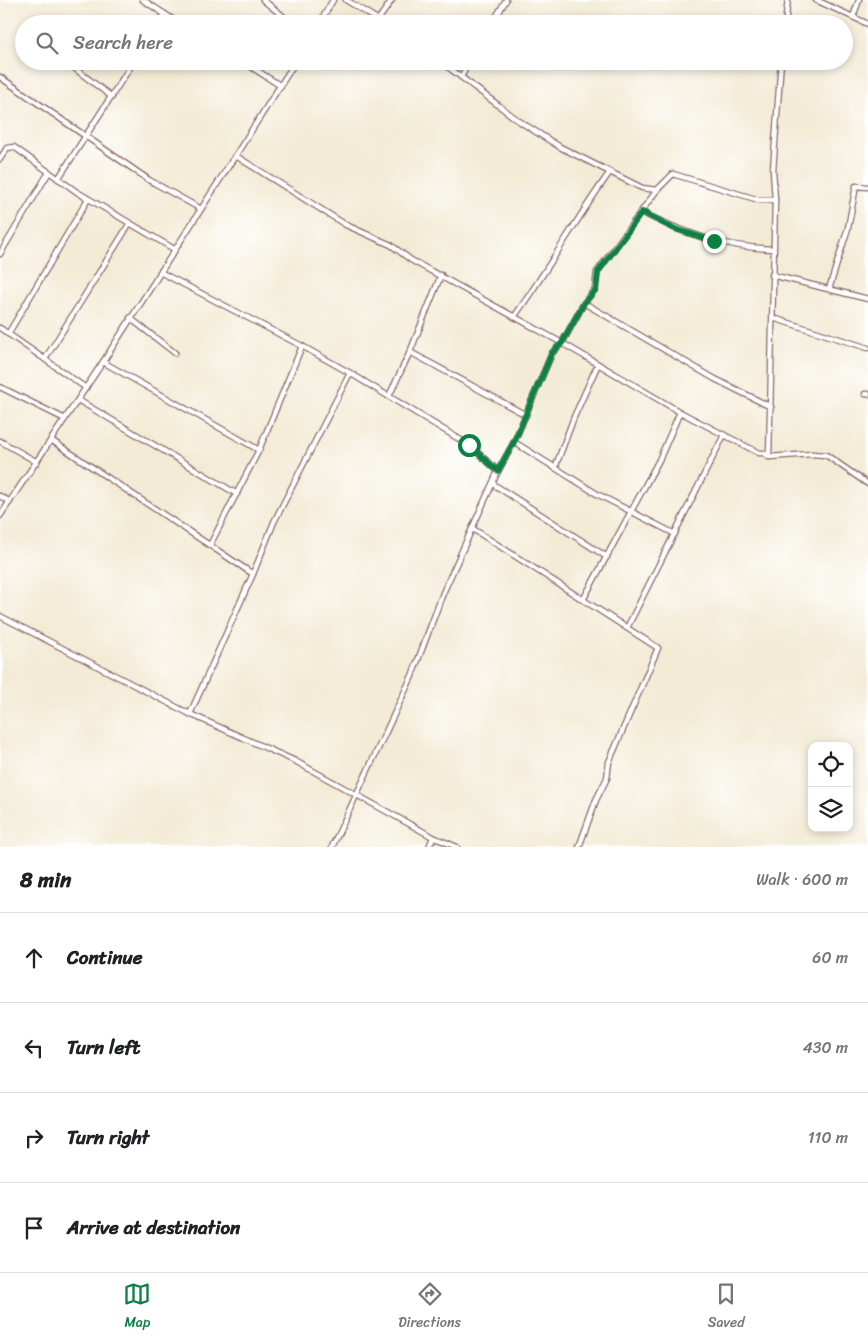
<!DOCTYPE html>
<meta charset="utf-8">
<style>
:root{--surface:#fff;--page:#f2f2f2;--text:#202124;--muted:#757577;--line:#e0e0e0;--accent:#0b8043}
body{margin:0;font-family:Sriracha,sans-serif;background:var(--page);color:var(--text)}
.controls{position:absolute;right:15px;bottom:15px;display:grid;overflow:hidden;border-radius:10px;box-shadow:0 2px 8px #0003}
.controls button{width:45px;height:45px;display:grid;place-items:center;padding:0;border:0;border-bottom:1px solid var(--line);background:var(--surface);color:var(--text);font:25px sans-serif}
.stop{position:absolute;width:15px;height:15px;margin:-11px;border:4px solid #0b8043;border-radius:50%;background:#fff}
.stop.end{background:#0b8043;border-color:#fff;box-shadow:0 1px 5px #0008}
.list{margin:0;padding:0;list-style:none}
h2{display:flex;justify-content:space-between;align-items:center;height:65px;margin:0;padding:0 20px;font-size:21px}
h2 small{font-size:16px;font-weight:400;color:var(--muted)}
.list li{display:grid;grid-template-columns:32px 1fr auto;gap:15px;align-items:center;box-sizing:border-box;height:90px;padding:0 20px;border-top:1px solid var(--line)}
.list b{display:block;font-size:19px;white-space:nowrap}
.list em{font-size:16px;font-style:normal;color:var(--muted)}
.icon{flex:none;width:28px;height:28px;fill:none;stroke:currentColor;stroke-width:2;stroke-linecap:round;stroke-linejoin:round}
.map{position:relative;flex:none;width:868px;height:847px;overflow:hidden}
.search{position:absolute;background:var(--surface);box-shadow:0 2px 8px #0003;left:15px;right:15px;top:15px;height:55px;display:flex;align-items:center;gap:12px;box-sizing:border-box;padding:0 18px;border-radius:28px;color:var(--muted);font-size:19px}
.sheet{height:425px;background:var(--surface)}
nav{display:flex;justify-content:space-around;align-items:center;box-sizing:border-box;height:70px;border-top:1px solid var(--line);background:var(--surface);font-size:14px;color:var(--muted)}
nav a{display:grid;justify-items:center;gap:2px}
nav .on{color:var(--accent)}
.map>svg:first-child{display:block}
.lines{fill:none;stroke-linecap:round;stroke-linejoin:round}
.street-casing{stroke:#856666;stroke-width:7}
.street{stroke:#fff;stroke-width:4.5}
.route{stroke:#0b8043;stroke-width:6}
</style>
<div class="map">
<svg width="868" height="847" viewBox="0 0 868 847">
<rect width="100%" height="100%" fill="#fff"/>
<filter id="ink" filterUnits="userSpaceOnUse"><feTurbulence type="fractalNoise" baseFrequency=".02" numOctaves="2"/><feDisplacementMap in="SourceGraphic" scale="10" xChannelSelector="R" yChannelSelector="G"/><feConvolveMatrix kernelMatrix="1 2 1 2 8 2 1 2 1" color-interpolation-filters="sRGB"/></filter>
<filter id="wash" filterUnits="userSpaceOnUse"><feTurbulence type="fractalNoise" baseFrequency=".0096" numOctaves="4" result="noise"/><feDisplacementMap in="SourceGraphic" scale="20" xChannelSelector="R" yChannelSelector="G"/><feGaussianBlur stdDeviation="1.12" result="paint"/><feColorMatrix in="noise" values="0 0 0 0 0 0 0 0 0 0 0 0 0 0 0 0 0 1.4 0 .05"/><feComposite in="paint" operator="in"/></filter>
<g filter="url(#wash)">
<rect width="100%" height="100%" fill="#f3ebd5"/>
</g>
<g filter="url(#ink)">
<g class="lines">
<defs>
<g id="street">
<path d="M143,0L180,24"/>
<path d="M263,0L293,24"/>
<path d="M346,0L385,24"/>
<path d="M816,0L868,24"/>
<path d="M853,17L859,0"/>
<path d="M378,20L392,0"/>
<path d="M158,24L165,14"/>
<path d="M319,24L333,0"/>
<path d="M492,24L506,0"/>
<path d="M785,24L788,0"/>
<path d="M65,61L112,97"/>
<path d="M242,61L281,86"/>
<path d="M440,61L519,121L560,147L642,188L657,190"/>
<path d="M0,77L149,180L201,209"/>
<path d="M461,77L470,61"/>
<path d="M236,156L346,225L391,245L411,260L562,343L680,412L759,453H764L769,457L812,454L826,455L868,484"/>
<path d="M0,159L7,148L14,147L77,192L174,249"/>
<path d="M58,179L134,61"/>
<path d="M641,212C685,234 724,247 773,249"/>
<path d="M0,254L49,172"/>
<path d="M160,272L302,346"/>
<path d="M772,275L868,299"/>
<path d="M829,289L848,228L856,186L868,187"/>
<path d="M584,303L715,379L771,407"/>
<path d="M514,317C548,270 576,219 610,172"/>
<path d="M130,318L175,353"/>
<path d="M773,318L868,348"/>
<path d="M0,328L86,388"/>
<path d="M8,334L88,199"/>
<path d="M410,352L526,415"/>
<path d="M45,359L130,223"/>
<path d="M103,362L259,450"/>
<path d="M0,387L65,419"/>
<path d="M865,394H868"/>
<path d="M389,396L410,352L441,275"/>
<path d="M78,400L237,494"/>
<path d="M51,440L253,574L190,714"/>
<path d="M0,441L37,462"/>
<path d="M514,442L597,494L675,534"/>
<path d="M769,457L775,200"/>
<path d="M555,468L574,417L598,364"/>
<path d="M493,484L607,557"/>
<path d="M0,496L10,502"/>
<path d="M0,516L103,362L296,61"/>
<path d="M473,529L658,648L609,762L607,778L596,800L579,847"/>
<path d="M210,545L259,450L302,346L350,373L469,445L498,471"/>
<path d="M253,574L274,522L350,373"/>
<path d="M583,600L659,460L680,412"/>
<path d="M0,616L190,714L295,761L433,837L457,847"/>
<path d="M627,628L724,435"/>
<path d="M332,847L412,676L443,593L498,471L514,442L552,353L562,343L584,303L595,289L597,272L657,190L673,174L759,200H775L773,170L781,61"/>
<path d="M429,847L433,837"/>
</g>
</defs>
<use href="#street" class="street-casing"/>
<use href="#street" class="street"/>
</g>
</g>
<g class="lines" filter="url(#ink)">
<path class="route" d="M469,445L498,471L514,442L552,353L562,343L584,303L596,289L598,272L642,212L675,229L714,241"/>
</g>
</svg>
<div class="controls">
<button><svg class="icon" aria-label="locate" viewBox="0 0 24 24"><circle cx="12" cy="12" r="6"/><path d="M12 2v4M12 18v4M2 12h4M18 12h4"/></svg></button>
<button><svg class="icon" aria-label="layers" viewBox="0 0 24 24"><path d="M12 4l9 5-9 5-9-5zM3 14l9 5 9-5"/></svg></button>
</div>
<div class="stop" style="left:469px;top:445px"></div>
<div class="stop end" style="left:714px;top:241px"></div>
<div class="search"><svg class="icon" aria-label="search" viewBox="0 0 24 24"><circle cx="10" cy="10" r="6"/><path d="M15 15l6 6"/></svg>Search here</div>
</div>
<section class="sheet">
<h2>8 min<small>Walk · 600 m</small></h2>
<ul class="list">
<li><svg class="icon" aria-label="ahead" viewBox="0 0 24 24"><path d="M12 20V5M6 11l6-6 6 6"/></svg><div><b>Continue</b></div><em>60 m</em></li>
<li><svg class="icon" aria-label="left" viewBox="0 0 24 24"><path d="M17 20v-9H6M10 6l-5 5 5 5"/></svg><div><b>Turn left</b></div><em>430 m</em></li>
<li><svg class="icon" aria-label="right" viewBox="0 0 24 24"><path d="M7 20v-9h11M14 6l5 5-5 5"/></svg><div><b>Turn right</b></div><em>110 m</em></li>
<li><svg class="icon" aria-label="arrive" viewBox="0 0 24 24"><path d="M6 21V4h12l-3 4 3 4H6"/></svg><div><b>Arrive at destination</b></div></li>
</ul>
</section>
<nav>
<a class="on"><svg class="icon" aria-label="map" viewBox="0 0 24 24"><path d="M3 6l6-2 6 2 6-2v14l-6 2-6-2-6 2zM9 4v14M15 6v14"/></svg>Map</a>
<a><svg class="icon" aria-label="directions" viewBox="0 0 24 24"><path d="M12 3l9 9-9 9-9-9zM9 14v-3h6M13 9l2 2-2 2"/></svg>Directions</a>
<a><svg class="icon" aria-label="saved" viewBox="0 0 24 24"><path d="M7 4h10v16l-5-4-5 4z"/></svg>Saved</a>
</nav>
